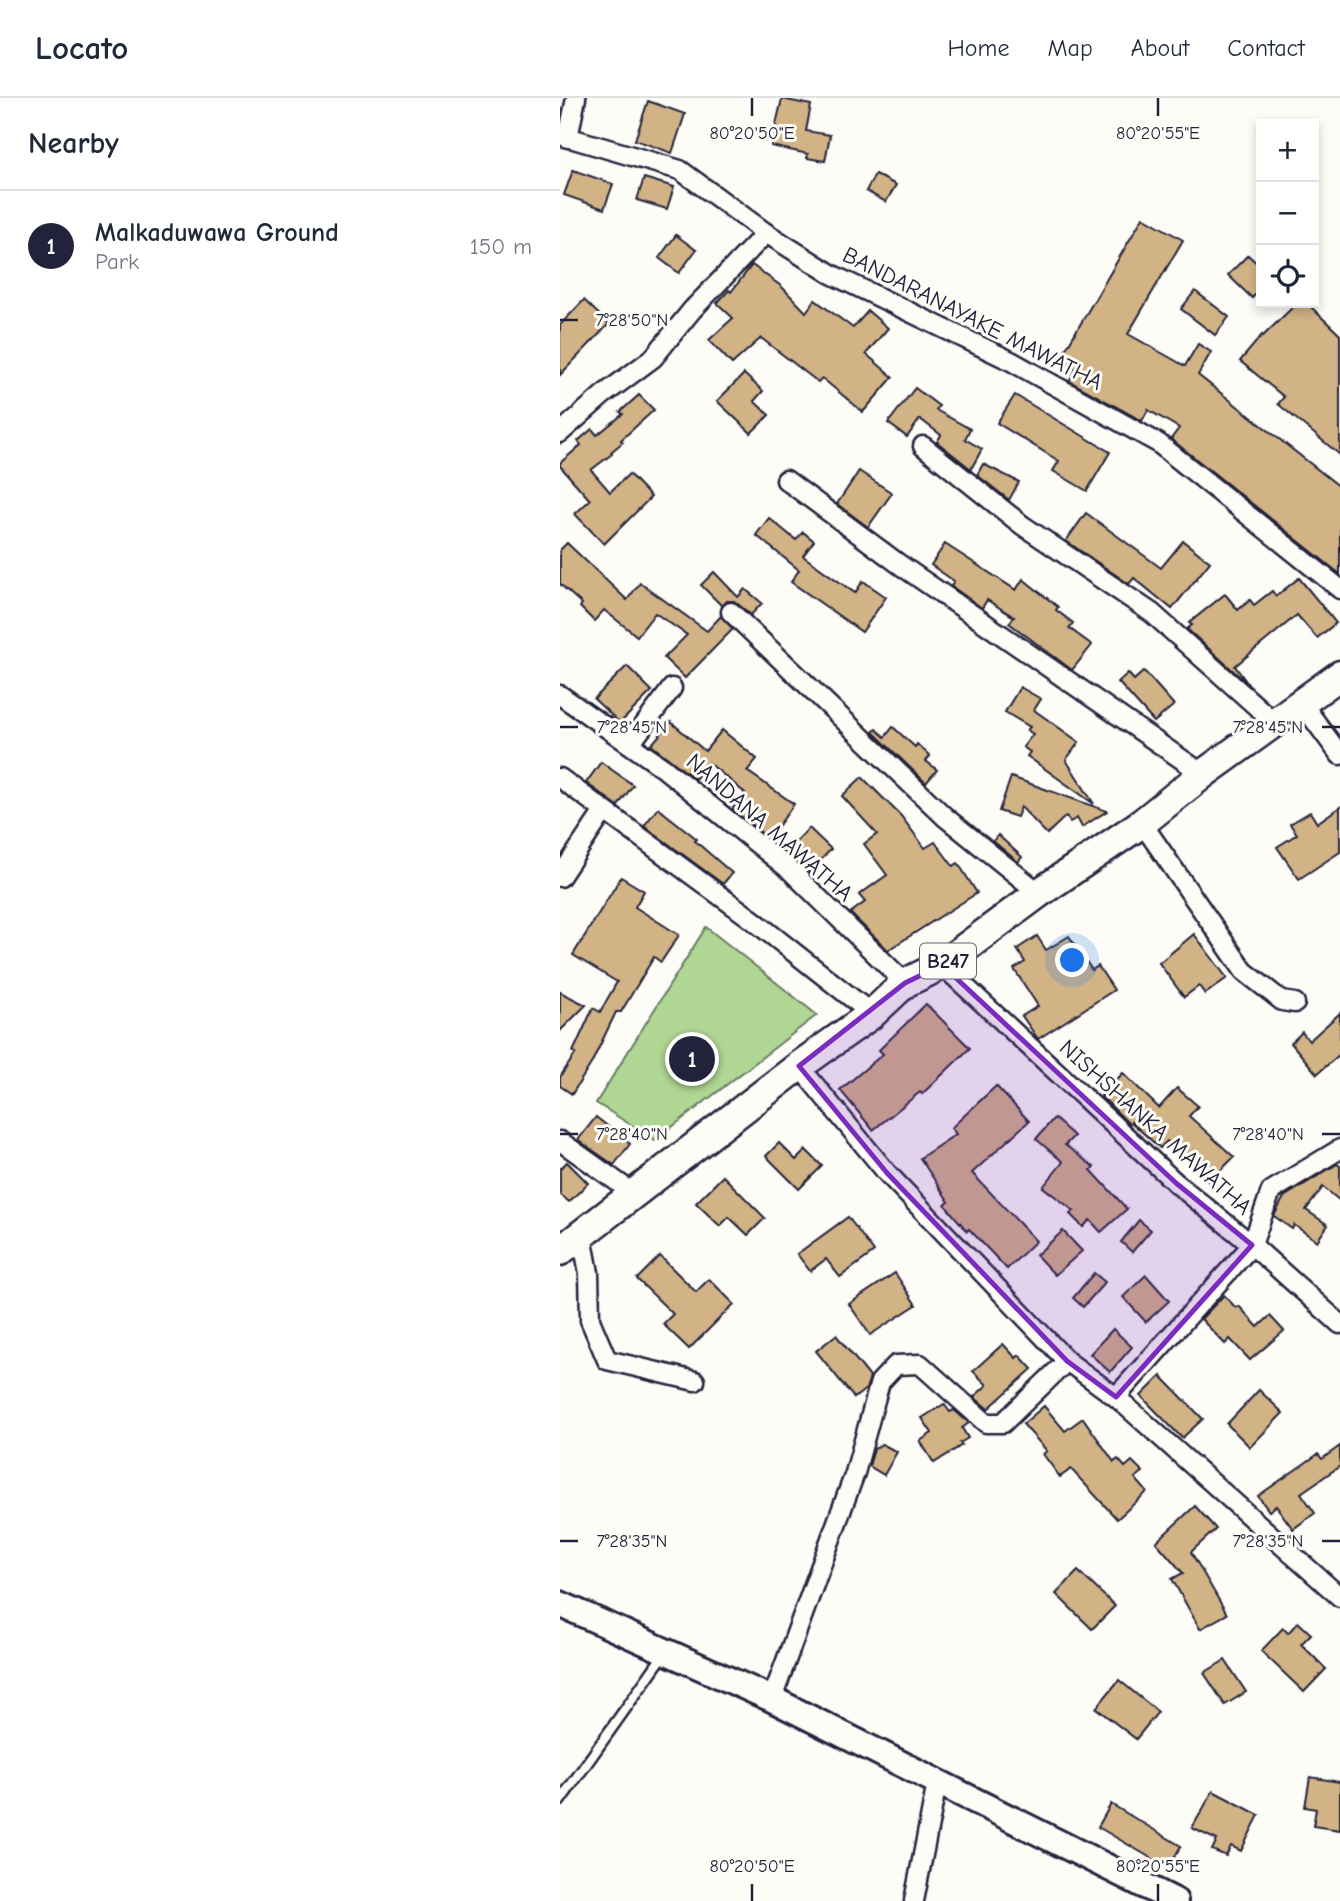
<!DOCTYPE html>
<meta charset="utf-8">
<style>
:root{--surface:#fff;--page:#f2f2f3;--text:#1f2937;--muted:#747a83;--line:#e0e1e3;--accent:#22223b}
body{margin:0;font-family:"Comic Neue",sans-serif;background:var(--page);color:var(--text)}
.controls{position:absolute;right:21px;top:21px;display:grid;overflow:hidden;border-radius:0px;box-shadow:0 4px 10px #0003}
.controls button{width:63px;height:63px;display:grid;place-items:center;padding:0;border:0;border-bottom:2px solid var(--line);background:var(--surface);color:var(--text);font:35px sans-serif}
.you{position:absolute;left:513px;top:863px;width:24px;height:24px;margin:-18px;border:5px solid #fff;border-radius:50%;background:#1a73e8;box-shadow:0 0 0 10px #1a73e833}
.badge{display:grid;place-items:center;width:46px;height:46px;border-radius:50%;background:var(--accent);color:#fff;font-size:23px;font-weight:700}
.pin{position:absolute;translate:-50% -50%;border:4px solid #fff;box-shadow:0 2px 7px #0006}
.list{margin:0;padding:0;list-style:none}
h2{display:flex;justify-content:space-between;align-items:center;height:91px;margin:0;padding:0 28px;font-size:30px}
h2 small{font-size:23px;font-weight:400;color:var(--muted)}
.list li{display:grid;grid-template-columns:46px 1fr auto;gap:21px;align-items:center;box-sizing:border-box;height:112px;padding:0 28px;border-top:2px solid var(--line)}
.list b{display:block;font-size:26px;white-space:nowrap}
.list p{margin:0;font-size:23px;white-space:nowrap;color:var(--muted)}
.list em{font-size:23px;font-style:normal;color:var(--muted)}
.icon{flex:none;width:38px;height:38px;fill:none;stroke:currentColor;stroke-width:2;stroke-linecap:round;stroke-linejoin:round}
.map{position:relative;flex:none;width:780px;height:1803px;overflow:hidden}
header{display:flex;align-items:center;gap:42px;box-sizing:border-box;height:98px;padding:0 35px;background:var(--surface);border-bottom:2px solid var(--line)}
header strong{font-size:33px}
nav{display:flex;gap:38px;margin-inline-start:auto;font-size:24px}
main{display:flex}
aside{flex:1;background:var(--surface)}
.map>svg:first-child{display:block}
.green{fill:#afd693;stroke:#687c67;stroke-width:2}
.building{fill:#d2b386;stroke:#22223b;stroke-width:2}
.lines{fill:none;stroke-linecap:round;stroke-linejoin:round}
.lane-casing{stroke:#22223b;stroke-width:14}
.street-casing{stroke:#22223b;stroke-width:23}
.secondary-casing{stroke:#22223b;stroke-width:30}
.primary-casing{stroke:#22223b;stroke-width:33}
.lane{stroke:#fdfcf7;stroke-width:9}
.street{stroke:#fdfcf7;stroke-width:18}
.secondary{stroke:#fdfcf7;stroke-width:24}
.primary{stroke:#fdfcf7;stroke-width:28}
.marked{fill:#7b2cbf;fill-opacity:0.2;stroke:#7b2cbf;stroke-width:5;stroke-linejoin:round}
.ticks{fill:none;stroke:#22223b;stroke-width:2.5}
.labels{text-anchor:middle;stroke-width:6;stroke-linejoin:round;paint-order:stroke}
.shield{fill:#fdfcf7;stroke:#646373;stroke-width:2}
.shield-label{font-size:21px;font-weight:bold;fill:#22223b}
.street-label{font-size:23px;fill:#22223b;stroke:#fdfcf7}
.ticks-label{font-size:18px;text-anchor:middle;fill:#22223b;stroke:#fdfcf7;stroke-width:6;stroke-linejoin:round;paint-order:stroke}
</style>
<header>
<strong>Locato</strong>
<nav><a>Home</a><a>Map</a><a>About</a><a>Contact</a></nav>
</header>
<main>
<aside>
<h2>Nearby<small></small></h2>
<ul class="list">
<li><span class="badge">1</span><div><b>Malkaduwawa Ground</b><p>Park</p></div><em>150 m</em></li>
</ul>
</aside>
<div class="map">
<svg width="780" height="1803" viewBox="0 0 780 1803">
<rect width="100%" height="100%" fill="#fdfcf7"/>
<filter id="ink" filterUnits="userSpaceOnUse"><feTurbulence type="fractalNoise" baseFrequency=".0143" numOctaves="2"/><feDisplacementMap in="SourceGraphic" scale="14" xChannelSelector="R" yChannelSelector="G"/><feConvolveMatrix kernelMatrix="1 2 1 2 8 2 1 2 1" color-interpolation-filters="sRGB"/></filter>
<g filter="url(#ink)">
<path class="green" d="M146,829L257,917L95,1042L36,1005Z"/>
<g class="building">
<path d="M222,1L251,7L246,33L270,37L265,63L247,60L248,56L211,48Z"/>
<path d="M88,3L125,16L112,55L75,42Z"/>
<path d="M13,72L53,86L44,111L4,97Z"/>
<path d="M315,76L336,87L326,104L306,93Z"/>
<path d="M84,80L114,89L107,111L77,102Z"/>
<path d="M583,119L623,142L568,236L625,268L638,246L651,254L638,277L780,389V476L611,341L619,330L588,312L582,323L509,283L516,271L500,261Z"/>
<path d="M116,137L136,152L119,175L99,160Z"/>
<path d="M688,157L701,169V191L692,200L668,177Z"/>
<path d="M192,167L221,188L246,214L255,202L293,230L308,213L328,230L306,256L333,279L303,314L262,280L258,284L201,240L172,266L149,242L173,220L157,205L169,192L171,194Z"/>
<path d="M635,193L669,219L655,237L621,211Z"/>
<path d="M24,202L49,226L0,277V227Z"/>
<path d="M737,205H747L780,237V357L718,306L724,299L680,263L702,237L703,238Z"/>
<path d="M184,276L203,293L194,303L209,317L191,335L157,303Z"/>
<path d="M355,290L379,308L376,312L410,331L405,341L422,351L411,371L377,344L381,337L360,321L347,339L328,325Z"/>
<path d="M79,297L94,312L61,342L63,344L51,354L52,356L31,372L50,394L69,376L91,399L44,446L15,416L30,402L0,368V365L21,347L18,343L32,331L37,337L63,316L60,314Z"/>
<path d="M455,297L550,354L527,393L493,373L499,363L437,325Z"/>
<path d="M423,366L459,384L449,402L417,377Z"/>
<path d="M299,373L332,395L308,429L277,406Z"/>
<path d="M526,415L601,470L623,443L650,464L612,511L574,480L569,486L506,443Z"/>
<path d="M209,420L236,442L243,434L254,443L243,458L295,495L303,483L326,499L302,534L231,484L239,472L196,437Z"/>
<path d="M7,445L67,502L80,485L147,533L161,518L173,531L125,580L104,560L127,537L95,515L77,538L44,512L34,523L20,509L22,506L0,486V452Z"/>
<path d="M385,446L456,492L463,481L498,509L496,512L513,525L509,530L532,547L512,572L449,525L454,519L427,502L422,510L391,488L394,483L371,467Z"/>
<path d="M154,474L178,499L185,491L202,505L191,517L174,503H167L162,508L141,487Z"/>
<path d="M739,480L776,525L757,540L737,517L675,568L688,586L627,531L632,527L629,525L665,496L678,512L690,502L694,507L712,493L716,498Z"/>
<path d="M67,568L92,593L60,625L34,601Z"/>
<path d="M584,573L614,607L594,624L558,584L568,575L574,582Z"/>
<path d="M460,589L481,601L474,612L519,644L506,662L534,706L467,658L470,654L463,649L473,636L467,632L470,629L445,614Z"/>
<path d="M111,624L145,653L162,632L197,661L187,673L234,706L209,741L172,711L185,695L149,665L135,681L91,647Z"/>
<path d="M333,629L355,649L357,646L370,658L366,663L377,672L366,685L313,634L316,631L325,639Z"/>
<path d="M41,664L73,687L58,708L26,685Z"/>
<path d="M302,679L341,718L365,750L375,744L393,768L398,765L417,795L328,852L290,815L305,804L299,797L327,777L304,746L317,736L282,698Z"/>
<path d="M451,679L547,713L522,729L517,720L510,724L506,718L487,736L461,709L457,719L439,713Z"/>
<path d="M780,709V754L739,781L717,749L737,736L730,726L750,714L757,725Z"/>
<path d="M98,710L137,741L135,743L172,775L163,786L84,728Z"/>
<path d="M249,730L271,751L249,775L226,754Z"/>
<path d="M438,737L462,759L458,764L433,743Z"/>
<path d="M61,779L84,793L75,809L119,837L101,864L94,859L61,914H56L31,966L12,996L0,988V979L16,955L13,954L33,910L40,914L57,884L13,857Z"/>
<path d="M634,836L667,880L645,896L639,888L624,899L599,865Z"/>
<path d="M477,838L486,852L509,838L532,872L538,868L554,892L478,941L462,918L478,908L454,871L465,864L457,851Z"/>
<path d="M0,894L26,907L0,933Z"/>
<path d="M366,906L410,950L362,996L360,994L313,1032L280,992L323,956L319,952Z"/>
<path d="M780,915V956L757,976L731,945L742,934L749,943Z"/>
<path d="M563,975L599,1010L617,990L638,1008L629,1018L674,1059L649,1084L637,1072L639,1070L607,1043L600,1050L571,1024L569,1026L541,998Z"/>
<path d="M436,988L469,1023L412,1075L476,1143L447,1171L409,1131L407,1133L385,1107L389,1104L360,1060L396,1036L391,1030Z"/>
<path d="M36,1019L70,1046L54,1067L18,1042Z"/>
<path d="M494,1020L514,1038L505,1047L534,1069L531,1072L567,1111L541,1134L530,1122L523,1129L510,1116L514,1113L483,1089L503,1064L476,1041Z"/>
<path d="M219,1045L236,1062L246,1052L262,1068L239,1091L206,1058Z"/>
<path d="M7,1064L28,1085L9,1104L0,1096V1071Z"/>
<path d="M777,1066L780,1068V1103L763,1089L746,1112L768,1127L757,1143L734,1127L732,1131L714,1118L724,1099Z"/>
<path d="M163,1078L205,1120L188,1137L169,1119L160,1128L136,1105Z"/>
<path d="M288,1119L314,1154L280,1179L266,1161L250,1173L237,1156Z"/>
<path d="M579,1122L591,1132L572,1154L561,1144Z"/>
<path d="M503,1133L522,1153L495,1177L476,1157Z"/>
<path d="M100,1158L136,1194L149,1181L174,1206L129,1251L103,1226L113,1216L77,1181Z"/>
<path d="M335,1175L356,1207L310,1237L289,1206Z"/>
<path d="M534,1175L545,1184L523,1209L513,1200Z"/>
<path d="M586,1177L609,1203L586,1224L563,1199Z"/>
<path d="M664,1197L676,1210L679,1208L698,1229L710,1218L724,1233L690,1262L670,1241L665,1246L641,1221Z"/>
<path d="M553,1231L572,1249L550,1274L530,1256Z"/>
<path d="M276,1237L310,1279L306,1291L294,1300L256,1253Z"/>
<path d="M443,1246L456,1260L459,1257L472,1271L428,1311L414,1299L427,1287L413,1273Z"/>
<path d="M601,1278L643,1321L622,1340L581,1298Z"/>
<path d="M699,1292L723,1315L690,1349L667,1326Z"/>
<path d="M384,1306L390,1314L394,1312L409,1325L402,1330L408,1340L400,1345L402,1347L374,1365L360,1343L372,1335L362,1320Z"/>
<path d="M484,1308L505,1333L523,1320L554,1364L558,1361L565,1369L572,1363L583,1374L575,1380L587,1394L557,1421L511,1371L500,1379L483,1356L487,1353L463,1326Z"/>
<path d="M322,1346L337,1354L324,1377L309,1368L314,1351Z"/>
<path d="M780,1348V1368L741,1395L755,1415L733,1431L716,1408L709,1413L698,1398L758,1356L762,1361Z"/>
<path d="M635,1408L656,1431L631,1454L667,1516L640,1531L612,1481L623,1475L596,1444Z"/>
<path d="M518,1473L555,1508L532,1531L496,1496Z"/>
<path d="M738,1524L751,1536L741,1546L766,1571L744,1594L701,1553L723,1530L728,1535Z"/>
<path d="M665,1562L686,1594L665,1607L644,1575Z"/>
<path d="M559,1582L598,1614L576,1641L536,1610Z"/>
<path d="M750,1679L780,1684V1732L753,1728L756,1711L745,1709Z"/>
<path d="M653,1693L699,1717L681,1753L671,1748L666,1758L652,1752L657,1742L632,1730Z"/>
<path d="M551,1706L621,1748L608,1770L538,1729Z"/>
</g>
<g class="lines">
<defs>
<path id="lane" d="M0,1703L105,1555"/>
<g id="street">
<path d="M0,37L120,72L206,135L271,176L451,263L598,345L780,491"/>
<path d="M8,40L16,0"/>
<path d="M0,335L43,297L93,260L132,212L206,135"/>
<path d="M363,348L462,427L592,515L715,625"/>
<path d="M226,382L339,466L643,676"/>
<path d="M171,514L385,719L479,795"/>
<path d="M0,597L102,669L231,773L345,885"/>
<path d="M741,604L780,657"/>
<path d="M70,646L112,590"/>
<path d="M0,680L193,822L312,916"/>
<path d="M582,725L684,873L722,903L735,905"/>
<path d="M0,779L44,713"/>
<path d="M382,867L616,1085L692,1147L780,1226"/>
<path d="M239,968L327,1075L507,1263L556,1299L780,1499"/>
<path d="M0,1043L73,1095"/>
<path d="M22,1138L29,1175L30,1222L47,1262L135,1283"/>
<path d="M556,1299L692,1147L711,1093L780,1051"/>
<path d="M212,1601L295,1375L320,1284L336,1267L360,1266L426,1325H443L507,1263"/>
<path d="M354,1803L377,1685"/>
</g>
<path id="secondary" d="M0,1506L212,1601L615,1803"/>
<path id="primary" d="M0,1153L239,968L312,916L345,885L382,867L479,795L582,725L643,676L780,577"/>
</defs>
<use href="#lane" class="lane-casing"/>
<use href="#street" class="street-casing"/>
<use href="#secondary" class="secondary-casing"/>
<use href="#primary" class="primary-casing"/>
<use href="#lane" class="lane"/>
<use href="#street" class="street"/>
<use href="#secondary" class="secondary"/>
<use href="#primary" class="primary"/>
</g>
</g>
<path class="marked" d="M382,867L616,1085L692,1147L556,1299L507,1263L327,1075L239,968L345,885Z"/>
<path class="ticks" d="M192,0V18M598,0V18M0,222H18M0,629H18M762,629H780M0,1036H18M762,1036H780M0,1443H18M762,1443H780M192,1786V1803M598,1786V1803"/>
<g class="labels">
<rect class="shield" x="360" y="845.5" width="56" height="35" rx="5"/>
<g class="shield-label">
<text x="388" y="870">B247</text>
</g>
<g class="street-label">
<text transform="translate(413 220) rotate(27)" y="8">BANDARANAYAKE MAWATHA</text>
<text transform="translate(210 729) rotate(41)" y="8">NANDANA MAWATHA</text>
<text transform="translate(596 1029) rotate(42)" y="8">NISHSHANKA MAWATHA</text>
</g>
</g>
<g class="ticks-label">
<text x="192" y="41">80°20'50"E</text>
<text x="598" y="41">80°20'55"E</text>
<text x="72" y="228">7°28'50"N</text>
<text x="72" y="635">7°28'45"N</text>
<text x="708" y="635">7°28'45"N</text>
<text x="72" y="1042">7°28'40"N</text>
<text x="708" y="1042">7°28'40"N</text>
<text x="72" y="1449">7°28'35"N</text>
<text x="708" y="1449">7°28'35"N</text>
<text x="192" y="1774">80°20'50"E</text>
<text x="598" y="1774">80°20'55"E</text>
</g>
</svg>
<div class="controls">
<button>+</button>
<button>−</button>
<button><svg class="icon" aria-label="locate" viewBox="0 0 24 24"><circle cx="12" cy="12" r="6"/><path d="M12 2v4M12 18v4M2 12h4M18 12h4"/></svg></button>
</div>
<div class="you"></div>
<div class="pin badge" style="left:132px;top:961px">1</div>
</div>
</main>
